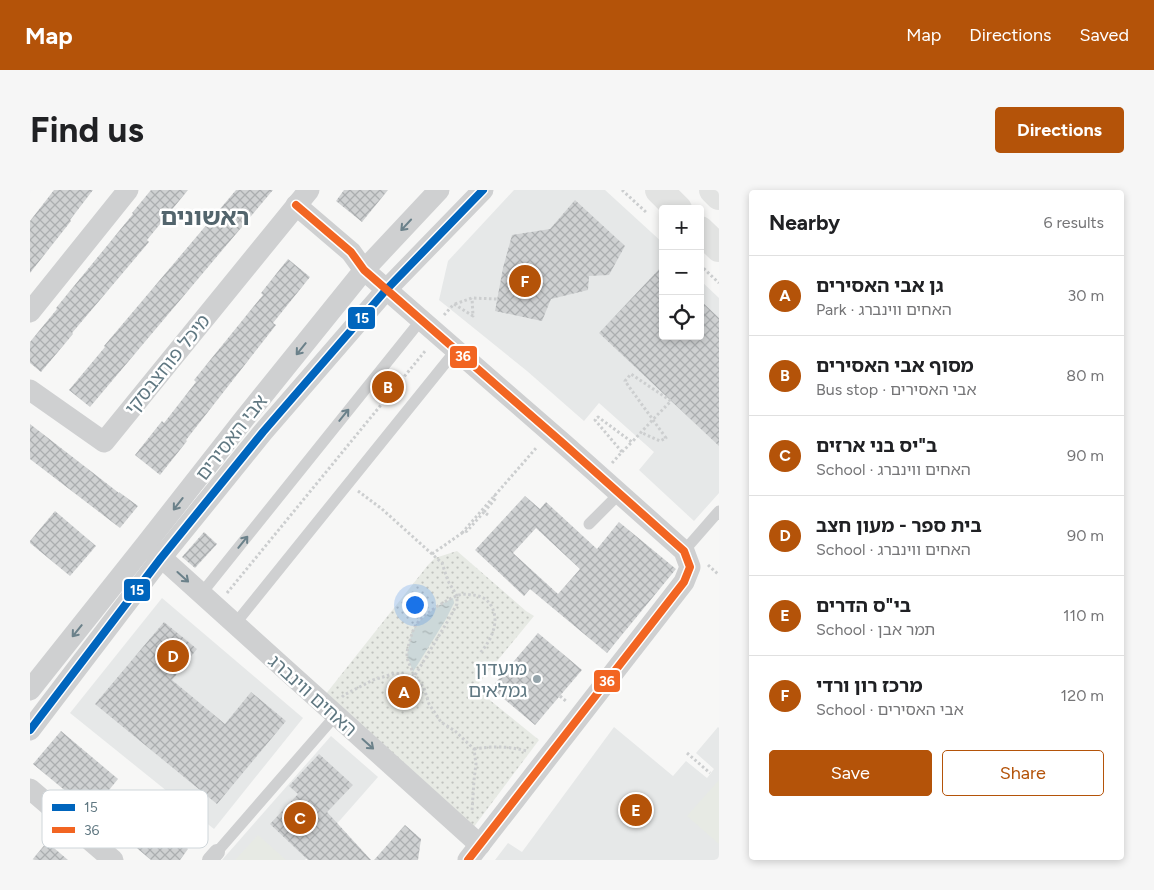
<!DOCTYPE html>
<meta charset="utf-8">
<style>
:root{--surface:#fff;--page:#f6f6f6;--text:#202124;--muted:#757577;--line:#e0e0e0;--accent:#b45309}
body{margin:0;font-family:Figtree,"Noto Sans Hebrew",sans-serif;background:var(--page);color:var(--text)}
.controls{position:absolute;right:15px;top:15px;display:grid;overflow:hidden;border-radius:5px;box-shadow:0 2px 8px #0003}
.controls button{width:45px;height:45px;display:grid;place-items:center;padding:0;border:0;border-bottom:1px solid var(--line);background:var(--surface);color:var(--text);font:25px sans-serif}
.you{position:absolute;left:384px;top:414px;width:18px;height:18px;margin:-12px;border:4px solid #fff;border-radius:50%;background:#1a73e8;box-shadow:0 0 0 8px #1a73e833}
.badge{display:grid;place-items:center;width:32px;height:32px;border-radius:50%;background:var(--accent);color:#fff;font-size:16px;font-weight:700}
.pin{position:absolute;translate:-50% -50%;border:2px solid #fff;box-shadow:0 1px 5px #0006}
.list{margin:0;padding:0;list-style:none}
h2{display:flex;justify-content:space-between;align-items:center;height:65px;margin:0;padding:0 20px;font-size:21px}
h2 small{font-size:16px;font-weight:400;color:var(--muted)}
.list li{display:grid;grid-template-columns:32px 1fr auto;gap:15px;align-items:center;box-sizing:border-box;height:80px;padding:0 20px;border-top:1px solid var(--line)}
.list b{display:block;font-size:19px;white-space:nowrap}
.list p{margin:0;font-size:16px;white-space:nowrap;color:var(--muted)}
.list em{font-size:16px;font-style:normal;color:var(--muted)}
.actions{display:flex;gap:10px;padding:15px 20px}
.actions a{flex:1;padding:11px 0;border:1px solid var(--accent);border-radius:5px;text-align:center;font-size:18px;color:var(--accent)}
.actions .main{background:var(--accent);color:#fff}
.icon{flex:none;width:28px;height:28px;fill:none;stroke:currentColor;stroke-width:2;stroke-linecap:round;stroke-linejoin:round}
.map{position:relative;flex:none;width:689px;height:670px;overflow:hidden;border-radius:5px}
header{display:flex;align-items:center;gap:30px;box-sizing:border-box;height:70px;padding:0 25px;background:var(--accent);color:#fff}
header strong{font-size:24px}
nav{display:flex;gap:28px;margin-inline-start:auto;font-size:18px}
.intro{display:flex;align-items:center;justify-content:space-between;box-sizing:border-box;height:120px;padding:0 30px}
h1{margin:0;font-size:35px}
.button{padding:12px 22px;border-radius:5px;background:var(--accent);color:#fff;font-size:18px;font-weight:700}
main{display:flex;gap:30px;padding:0 30px}
aside{flex:1;background:var(--surface);border-radius:5px;box-shadow:0 2px 8px #0003}
.map>svg:first-child{display:block}
.built{fill:#e6e8e8}
.park{fill:url(#park-dots)}
.pitch{fill:#e7eae4}
.water{fill:url(#water-ripples)}
.building{fill:url(#building-cross-hatch);fill-rule:evenodd}
.lines{fill:none;stroke-linecap:round;stroke-linejoin:round}
.path{stroke:#cccecf;stroke-width:3;stroke-dasharray:2.5 2.5;stroke-linecap:butt}
.service{stroke:#cfd0d1;stroke-width:11}
.pedestrian{stroke:#cfd0d1;stroke-width:16}
.minor{stroke:#cfd0d1;stroke-width:21}
.primary{stroke:#e2e3e2;stroke-width:28}
.bus-1-casing{stroke:#fff;stroke-width:11}
.bus-2-casing{stroke:#fff;stroke-width:11}
.bus-1{stroke:#0065bd;stroke-width:8}
.bus-2{stroke:#f26522;stroke-width:8}
.oneway{stroke:#6b818a}
.poi-dot{fill:#95a4ab;stroke:#fff;stroke-width:2}
.labels{text-anchor:middle;stroke-width:5;stroke-linejoin:round;paint-order:stroke}
.street-label{font-size:19px;fill:#607882;stroke:#fff}
.poi-label{font-size:19px;fill:#607882;stroke:#fff;text-anchor:end}
.district-label{font-size:24px;font-weight:bold;fill:#53656d;stroke:#fff}
.key{fill:#fff;stroke:#cfd6da;stroke-width:1}
.key-label{font-size:14px;fill:#607882}
.line-badge{stroke:#fff;stroke-width:2}
.badge-label{font-size:14px;text-anchor:middle;font-weight:bold;fill:#fff}
</style>
<header>
<strong>Map</strong>
<nav><a>Map</a><a>Directions</a><a>Saved</a></nav>
</header>
<div class="intro"><h1>Find us</h1><a class="button">Directions</a></div>
<main>
<div class="map">
<svg width="689" height="670" viewBox="0 0 689 670">
<defs>
<pattern id="park-dots" width="8" height="8" patternUnits="userSpaceOnUse" patternTransform="scale(1.25)"><rect width="8" height="8" fill="#e7eae4"/><path d="M2 2h.1M6 6h.1" fill="none" stroke="#bfc2be" stroke-width="1.8" stroke-linecap="round"/></pattern>
<pattern id="water-ripples" width="26" height="14" patternUnits="userSpaceOnUse" patternTransform="scale(1.25)"><rect width="26" height="14" fill="#ccd8d9"/><path d="M2 4q2-2 4 0t4 0M15 11q2-2 4 0t4 0" fill="none" stroke="#a9b4b5"/></pattern>
<pattern id="building-cross-hatch" width="8" height="8" patternUnits="userSpaceOnUse" patternTransform="scale(1.25)"><rect width="8" height="8" fill="#cfd1d2"/><path d="M0 0l8 8M0 8l8-8" fill="none" stroke="#abaeb0"/></pattern>
</defs>
<rect width="100%" height="100%" fill="#f7f7f6"/>
<g class="built">
<path d="M484,0H575L633,53V146H670V90L689,108V303L664,331L609,280L624,262L569,213L554,231L497,181L409,110L418,71Z"/>
<path d="M132,408L273,528L184,639L40,523Z"/>
<path d="M584,537L643,586L656,571L677,588L684,579L666,563L688,537L689,538V670H465L478,653L492,662Z"/>
<path d="M301,546L348,587L275,670H192Z"/>
</g>
<path class="park" d="M427,361L496,421L504,426L445,498L509,550L443,638L295,505L398,375L405,368Z"/>
<g class="pitch">
<path d="M689,590V654L657,626Z"/>
<path d="M228,645L256,670H205Z"/>
</g>
<path class="water" d="M423,408L424,413L416,429L383,482L377,465L381,445L386,434L406,417Z"/>
<g class="building">
<path d="M24,0H63L40,30L41,31L0,83V31Z"/>
<path d="M121,0H158L117,50L119,52L42,143L43,144L11,182L0,173V152L27,119L26,118L103,24L102,23Z"/>
<path d="M206,0H243L60,217L39,200L75,157L74,156Z"/>
<path d="M314,0H358L332,32L306,11Z"/>
<path d="M545,10L595,56L579,85L559,86L558,100L521,109L512,131L465,121L473,78L482,45L520,39Z"/>
<path d="M258,69L280,87L243,133L246,135L156,250L157,251L130,285L105,265L132,231L134,233L166,192L164,190L233,105L231,103Z"/>
<path d="M633,75V146H670V110L689,128V256L569,143Z"/>
<path d="M0,234L89,303V302L108,316L90,338L0,269Z"/>
<path d="M495,306L510,319L516,312L567,359L589,332L646,379L577,463L500,399L494,406L445,360ZM506,338L550,379L528,404L483,363Z"/>
<path d="M25,321L66,356L40,386L0,353V351Z"/>
<path d="M174,342L187,354L165,378L152,367Z"/>
<path d="M134,432L167,459L142,490L195,534L221,502L256,531L187,614L65,514Z"/>
<path d="M508,443L552,480L505,535L461,498Z"/>
<path d="M31,541L88,589L61,622L3,574Z"/>
<path d="M289,564L323,595L297,622L341,670H278L240,634L268,604L259,596Z"/>
<path d="M109,619L158,659L150,670H121L89,643Z"/>
<path d="M375,635L391,649L388,670H344Z"/>
<path d="M17,652L38,670H2Z"/>
</g>
<g class="lines">
<g class="path">
<path d="M592,0L617,23"/>
<path d="M670,75L689,93"/>
<path d="M425,114L442,108L467,109"/>
<path d="M414,125L424,114L443,126L442,108"/>
<path d="M592,262L602,252"/>
<path d="M582,273L592,262L565,230L568,227L602,252C615,238 628,224 641,211L601,184L595,191L636,248L630,251L610,242"/>
<path d="M328,301L352,319L412,373L418,391L427,406V414L419,429L384,487L389,491L394,498L399,514L411,532L425,541L444,559L446,574L444,590L442,621"/>
<path d="M454,322L466,308L464,305"/>
<path d="M432,343L507,257"/>
<path d="M402,364L432,343L437,341L454,322L458,325"/>
<path d="M678,375L689,385"/>
<path d="M197,403L396,160"/>
<path d="M530,506L537,512"/>
<path d="M312,507L314,505L343,490L366,483L384,487C383,479 377,473 377,465C377,461 378,457 379,454C381,447 382,441 386,435C392,425 417,409 429,405C433,404 437,404 441,405C455,405 464,414 465,429C465,442 458,454 450,463"/>
<path d="M444,559C464,556 477,556 497,561"/>
<path d="M657,563L680,583"/>
</g>
<g class="service">
<path d="M559,334L589,304"/>
<path d="M654,361L689,321"/>
<path d="M171,404L391,130"/>
<path d="M205,434L426,160"/>
<path d="M187,662L306,525"/>
</g>
<path class="pedestrian" d="M180,670L187,662"/>
<g class="minor">
<path d="M266,15L321,62L334,80L535,255L654,361L660,377L654,392L438,670"/>
<path d="M0,122L98,0"/>
<path d="M0,200L74,252L279,0"/>
<path d="M122,359L450,655"/>
<path d="M0,500L116,354L214,229L334,80L409,0"/>
<path d="M0,540L131,368L233,242L356,100L453,0"/>
<path d="M0,599L83,670"/>
</g>
<g class="primary">
<path d="M629,0L648,19"/>
<path d="M683,0L689,6"/>
<path d="M670,40L689,58"/>
</g>
<defs>
<path id="bus-1" d="M0,540L131,368L233,242L356,100L453,0"/>
<path id="bus-2" d="M266,15L321,62L334,80L535,255L654,361L660,377L654,392L438,670"/>
</defs>
<use href="#bus-1" class="bus-1-casing"/>
<use href="#bus-2" class="bus-2-casing"/>
<use href="#bus-1" class="bus-1"/>
<use href="#bus-2" class="bus-2"/>
</g>
<defs><path id="oneway-shaft" d="M-6 0H5M1.5-3L5.5 0L1.5 3" fill="none" stroke-width="1.6" stroke-linecap="round" stroke-linejoin="round" transform="scale(1.25)"/></defs>
<g class="oneway">
<use href="#oneway-shaft" transform="translate(376 35) rotate(133)"/>
<use href="#oneway-shaft" transform="translate(271 159) rotate(129)"/>
<use href="#oneway-shaft" transform="translate(314 225) rotate(-51)"/>
<use href="#oneway-shaft" transform="translate(148 314) rotate(128)"/>
<use href="#oneway-shaft" transform="translate(213 352) rotate(-51)"/>
<use href="#oneway-shaft" transform="translate(153 387) rotate(42)"/>
<use href="#oneway-shaft" transform="translate(47 441) rotate(129)"/>
<use href="#oneway-shaft" transform="translate(338 554) rotate(42)"/>
</g>
<circle class="poi-dot" cx="507" cy="489" r="5"/>
<g class="labels">
<g class="street-label">
<text transform="translate(137 174) rotate(-51)" y="7">מיכל פוחצבסקי</text>
<text transform="translate(201 247) rotate(-52)" y="7">אבי האסירים</text>
<text transform="translate(283 505) rotate(42)" y="7">האחים ווינברג</text>
</g>
<g class="poi-label">
<text x="497" y="485">מועדון<tspan x="497" dy="22">גמלאים</tspan></text>
</g>
<g class="district-label">
<text x="175" y="35">ראשונים</text>
</g>
</g>
<rect x="12" y="600" width="166" height="58" rx="8" class="key"/>
<rect x="22" y="614" width="23" height="7" fill="#0065bd"/>
<rect x="22" y="637" width="23" height="6" fill="#f26522"/>
<g class="key-label">
<text x="54" y="622">15</text>
<text x="54" y="645">36</text>
</g>
<g class="line-badge">
<rect x="317" y="116" width="29" height="24" rx="5" fill="#0065bd"/>
<rect x="419" y="155" width="29" height="24" rx="5" fill="#f26522"/>
<rect x="93" y="388" width="28" height="24" rx="5" fill="#0065bd"/>
<rect x="563" y="479" width="28" height="24" rx="5" fill="#f26522"/>
</g>
<g class="badge-label">
<text x="332" y="133">15</text>
<text x="433" y="171">36</text>
<text x="107" y="405">15</text>
<text x="577" y="496">36</text>
</g>
</svg>
<div class="controls">
<button>+</button>
<button>−</button>
<button><svg class="icon" aria-label="locate" viewBox="0 0 24 24"><circle cx="12" cy="12" r="6"/><path d="M12 2v4M12 18v4M2 12h4M18 12h4"/></svg></button>
</div>
<div class="you"></div>
<div class="pin badge" style="left:374px;top:502px">A</div>
<div class="pin badge" style="left:358px;top:197px">B</div>
<div class="pin badge" style="left:270px;top:628px">C</div>
<div class="pin badge" style="left:143px;top:466px">D</div>
<div class="pin badge" style="left:606px;top:620px">E</div>
<div class="pin badge" style="left:495px;top:91px">F</div>
</div>
<aside>
<h2>Nearby<small>6 results</small></h2>
<ul class="list">
<li><span class="badge">A</span><div><b>גן אבי האסירים</b><p>Park · האחים ווינברג</p></div><em>30 m</em></li>
<li><span class="badge">B</span><div><b>מסוף אבי האסירים</b><p>Bus stop · אבי האסירים</p></div><em>80 m</em></li>
<li><span class="badge">C</span><div><b>ב&quot;יס בני ארזים</b><p>School · האחים ווינברג</p></div><em>90 m</em></li>
<li><span class="badge">D</span><div><b>בית ספר - מעון חצב</b><p>School · האחים ווינברג</p></div><em>90 m</em></li>
<li><span class="badge">E</span><div><b>בי&quot;ס הדרים</b><p>School · תמר אבן</p></div><em>110 m</em></li>
<li><span class="badge">F</span><div><b>מרכז רון ורדי</b><p>School · אבי האסירים</p></div><em>120 m</em></li>
</ul>
<div class="actions"><a class="main">Save</a><a>Share</a></div>
</aside>
</main>
